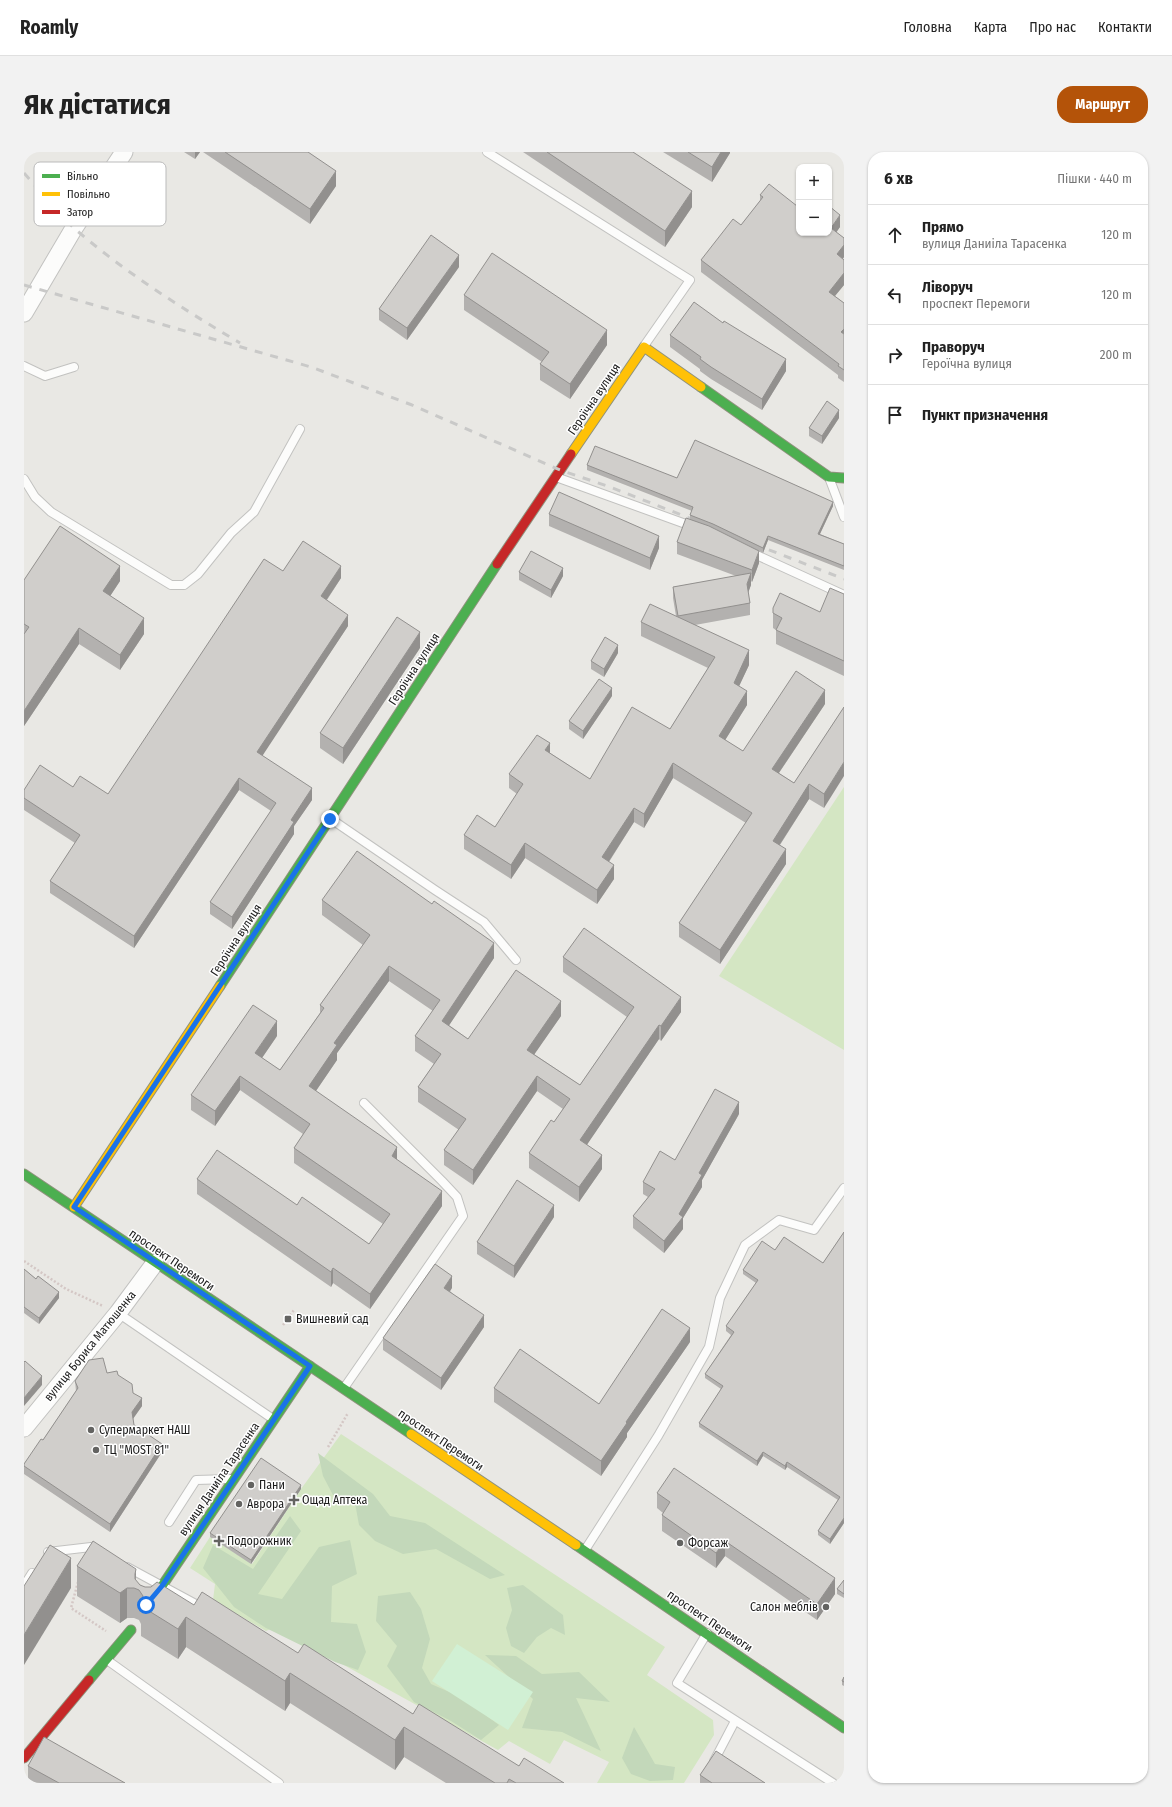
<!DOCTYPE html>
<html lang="uk">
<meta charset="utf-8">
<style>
:root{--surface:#fff;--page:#f2f2f2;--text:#222;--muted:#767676;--line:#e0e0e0;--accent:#b45309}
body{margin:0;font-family:"Fira Sans Condensed",sans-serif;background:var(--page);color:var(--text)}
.controls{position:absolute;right:12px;top:12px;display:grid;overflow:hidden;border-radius:8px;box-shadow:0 1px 3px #0004}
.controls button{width:36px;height:36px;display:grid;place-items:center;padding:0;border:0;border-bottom:1px solid var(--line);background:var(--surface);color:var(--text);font:20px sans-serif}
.stop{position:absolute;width:12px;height:12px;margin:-9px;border:3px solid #1a73e8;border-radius:50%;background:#fff}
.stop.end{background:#1a73e8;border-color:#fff;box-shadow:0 1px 4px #0008}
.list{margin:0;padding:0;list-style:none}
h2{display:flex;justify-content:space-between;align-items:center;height:52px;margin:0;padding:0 16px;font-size:17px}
h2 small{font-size:13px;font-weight:400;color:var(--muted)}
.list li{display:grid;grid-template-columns:26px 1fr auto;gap:12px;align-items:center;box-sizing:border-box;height:60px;padding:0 16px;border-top:1px solid var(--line)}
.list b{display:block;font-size:15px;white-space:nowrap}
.list p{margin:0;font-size:13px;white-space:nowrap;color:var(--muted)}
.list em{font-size:13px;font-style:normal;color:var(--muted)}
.icon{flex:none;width:22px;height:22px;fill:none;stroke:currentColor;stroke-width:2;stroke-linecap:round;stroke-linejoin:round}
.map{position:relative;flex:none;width:820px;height:1631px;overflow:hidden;border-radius:16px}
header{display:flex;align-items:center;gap:24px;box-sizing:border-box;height:56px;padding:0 20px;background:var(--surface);border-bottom:1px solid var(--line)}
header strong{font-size:19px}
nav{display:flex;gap:22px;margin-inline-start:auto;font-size:14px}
.intro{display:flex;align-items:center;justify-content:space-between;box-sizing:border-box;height:96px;padding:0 24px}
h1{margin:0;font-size:28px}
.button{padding:10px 18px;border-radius:16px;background:var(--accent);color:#fff;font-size:14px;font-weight:700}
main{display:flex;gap:24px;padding:0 24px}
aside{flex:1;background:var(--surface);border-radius:16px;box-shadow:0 1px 3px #0004}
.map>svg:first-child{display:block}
.grass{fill:#d4e6c3}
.forest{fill:#c3d8ba}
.park{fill:#d1f0d4}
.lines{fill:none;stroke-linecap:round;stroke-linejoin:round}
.lane-casing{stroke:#c2c2c0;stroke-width:10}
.street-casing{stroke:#c2c2c0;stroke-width:19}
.fast-casing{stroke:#8f927d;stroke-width:11}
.slow-casing{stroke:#8f927d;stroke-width:11}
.jam-casing{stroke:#8f927d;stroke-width:11}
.path{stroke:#d4c7c5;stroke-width:2.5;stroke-dasharray:2 2;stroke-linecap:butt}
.lane{stroke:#fcfcfb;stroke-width:8}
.street{stroke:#fcfcfb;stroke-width:17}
.fast{stroke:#4caf50;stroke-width:9}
.slow{stroke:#ffc107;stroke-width:9}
.jam{stroke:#c62828;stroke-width:9}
.rail{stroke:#c9c9c8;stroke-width:3;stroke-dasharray:8 8;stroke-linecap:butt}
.wall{fill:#b3b1af}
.shaded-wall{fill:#92908e}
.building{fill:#d0cecb;stroke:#92908e}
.route{stroke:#1a73e8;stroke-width:5}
.poi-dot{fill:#636361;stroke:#fff;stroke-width:1.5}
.labels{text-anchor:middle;stroke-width:3;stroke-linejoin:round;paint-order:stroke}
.street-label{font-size:12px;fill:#1b1b1b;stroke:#fff}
.poi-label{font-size:12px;fill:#1b1b1b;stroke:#fff;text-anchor:start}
.key{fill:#fff;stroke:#bbb;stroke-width:1}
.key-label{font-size:11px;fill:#1b1b1b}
</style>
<header>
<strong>Roamly</strong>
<nav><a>Головна</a><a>Карта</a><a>Про нас</a><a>Контакти</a></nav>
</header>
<div class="intro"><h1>Як дістатися</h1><a class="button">Маршрут</a></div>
<main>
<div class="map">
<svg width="820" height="1631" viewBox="0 0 820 1631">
<rect width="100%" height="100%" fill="#e9e8e4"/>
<g class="grass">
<path d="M820,635V898L695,824Z"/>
<path d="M317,1282L641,1495L623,1523L689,1568L690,1583L660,1631H573L585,1610L540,1588L526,1612L485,1589L474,1598L251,1475L242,1479L189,1448L191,1432L166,1416L186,1385L228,1412L277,1337Z"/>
</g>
<g class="forest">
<path d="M294,1301L349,1342L366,1364L401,1371L481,1423L466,1427L412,1397L379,1402L351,1389L335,1373L331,1351L309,1343L299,1324Z"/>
<path d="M266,1364L277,1379L234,1442L258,1447L295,1395L326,1388L333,1422L308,1434L307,1470L333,1472L342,1500L334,1518L311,1510L242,1476L210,1455L179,1416L189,1393L229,1417Z"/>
<path d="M499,1433L539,1463L541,1483L527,1476L513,1485L500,1501L487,1494L482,1476L488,1458L483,1436Z"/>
<path d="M386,1440L397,1457L406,1487L398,1516L407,1532L437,1545L475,1573L457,1588L427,1569L390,1550L363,1514L373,1494L352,1469L354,1444Z"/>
<path d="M461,1503L492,1504L518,1522L555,1520L586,1550L552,1546L577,1599L538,1580L498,1576L509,1547Z"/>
<path d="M610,1575L631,1612L651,1615L649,1628L626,1629L607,1622L598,1606Z"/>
</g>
<path class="park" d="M433,1492L509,1540L484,1578L408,1529Z"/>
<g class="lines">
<defs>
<g id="lane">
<path d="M463,0L666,128L620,194"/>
<path d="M0,214L21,224L50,215"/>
<path d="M532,325L670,375"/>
<path d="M0,327L11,345L27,360L147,433H160L174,422L207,381L230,360L276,277"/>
<path d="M806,328L820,365"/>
<path d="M726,400L820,443"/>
<path d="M307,667L411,738L460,770L492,808"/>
<path d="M94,1161L249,1267"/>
<path d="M320,1236L439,1064L433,1045L418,1029L340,951"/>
<path d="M145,1370L172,1328L207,1327"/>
<path d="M561,1398L634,1284L685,1195L696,1146L721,1093L755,1068L790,1078L820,1036"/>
<path d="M24,1400L67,1395L74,1399"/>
<path d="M103,1415L179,1456"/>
<path d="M0,1434L8,1421"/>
<path d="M683,1481L653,1531L809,1631"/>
<path d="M83,1508L255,1631"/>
<path d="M690,1609L711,1569"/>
</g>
<g id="street">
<path d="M0,161L50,76L100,0"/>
<path d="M0,1276L94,1161L131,1111"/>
</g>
<g id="fast">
<path d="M677,235L805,325L820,326"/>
<path d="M196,834L473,412"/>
<path d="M0,1022L387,1282"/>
<path d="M552,1393L820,1576"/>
<path d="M123,1453L138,1434L286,1214"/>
<path d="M65,1528L107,1478"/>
</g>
<g id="slow">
<path d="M547,302L620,195L677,235"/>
<path d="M50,1055L196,834"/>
<path d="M387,1282L552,1393"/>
</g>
<g id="jam">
<path d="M473,412L547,302"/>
<path d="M0,1606L65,1528"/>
</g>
</defs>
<use href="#lane" class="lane-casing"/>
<use href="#street" class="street-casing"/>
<use href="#fast" class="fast-casing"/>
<use href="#slow" class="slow-casing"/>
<use href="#jam" class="jam-casing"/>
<g class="path">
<path d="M0,1109L42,1137L79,1154"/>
<path d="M259,1173L270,1158"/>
<path d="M304,1295L324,1261"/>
<path d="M54,1430L47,1456L82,1479"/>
</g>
<use href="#lane" class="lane"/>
<use href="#street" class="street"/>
<use href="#fast" class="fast"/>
<use href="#slow" class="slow"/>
<use href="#jam" class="jam"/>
<g class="rail">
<path d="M0,21C17,40 33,61 51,77C102,121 159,157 216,191"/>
<path d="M0,133L287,215L388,253L536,318L586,335L701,380"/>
<path d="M730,392L820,427"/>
</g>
</g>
<g class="wall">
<path d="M160,0H176L171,7Z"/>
<path d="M179,0H284L312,34L286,72Z"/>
<path d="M499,0H609L668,55L641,95Z"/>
<path d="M639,0H706V1L688,30Z"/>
<path d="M736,43L773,54L816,75L812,80L820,86V105L819,107L820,133L811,144L820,151V230L814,226V223L677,120V108L717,73L736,49Z"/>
<path d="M435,115L383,188L355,168V157Z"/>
<path d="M440,143L583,193L546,247L516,228V212L518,210L440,158Z"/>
<path d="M646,183L762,219L738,258L687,227L676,219V217L646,195Z"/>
<path d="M815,266L798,292L785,284V276Z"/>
<path d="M563,313L653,326L809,354L796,382L820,392V418L744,388L739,401L689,376L735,411L728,430L727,429V433L724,440L726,451V463L671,473L725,513L715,534L723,553L701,588L719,599L801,552L755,621L770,631L820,555L800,656L785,647L756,693L762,712L696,812L655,785V771L722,671L649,626L620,676L610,670L585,710L590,727L573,752L501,706L487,727L440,697V683L471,675L493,642L485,636V622L526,601L566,627L646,577L684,516L617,484V470L652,464L649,446V435L712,424L653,402V390L666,367V363L668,359L563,318Z"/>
<path d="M525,362L635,396L626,418L525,374Z"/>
<path d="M259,419L317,426L303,448L324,474L238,603L288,648L270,674V682L208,777L186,762V750L247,659L215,638L110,796L26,741V729L51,691L0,658V638L49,635L84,642Z"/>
<path d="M495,420L539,424L527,446L495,428Z"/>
<path d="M0,428L96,429L86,444L120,482L96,518L55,492L0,574Z"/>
<path d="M820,442V524L752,492V478L749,476V456L796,460Z"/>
<path d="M396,496L319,612L296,596V581Z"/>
<path d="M594,501L580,525L567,517V509Z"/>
<path d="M588,544L559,587L545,577V569Z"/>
<path d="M298,748L470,806L425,873L444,887L537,864L510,902L556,933L603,865L539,820V805L657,860L637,889L635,887L563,992L578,1017L555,1050L505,1016V1001L530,970L539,957L513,939L449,1033L420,1013V998L435,978L394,950V935L410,912L391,899V884L409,859L365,829L313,901V908L292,939L373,1008L418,1054L346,1157L309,1131L307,1135L173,1042V1027L273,1053L345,1092L359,1072L270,1011V996L279,982L216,938L191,974L167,958V943L253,884L238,906L256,918L296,861V853L339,793L298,763Z"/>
<path d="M715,962L678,1028V1035L659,1066V1077L640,1101L609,1076V1064L624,1045L619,1042V1030Z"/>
<path d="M530,1065L490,1126L453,1102V1090Z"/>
<path d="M820,1080V1371L806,1392L794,1383V1379L814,1348L763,1315L761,1318L739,1304L733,1314L675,1275V1271L697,1237L681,1226V1222L707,1183L702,1179V1174L732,1131L719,1122V1118L751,1098L799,1111Z"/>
<path d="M0,1117L35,1146L15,1172L0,1161Z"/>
<path d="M428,1136L426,1139L460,1175L417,1238L359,1198V1186Z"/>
<path d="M666,1190L603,1281V1285L577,1324L470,1250V1236L575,1252Z"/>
<path d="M83,1221L94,1223L109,1241L118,1254L109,1267L110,1273L138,1300L86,1380L0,1322V1312L19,1288L52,1239L51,1229Z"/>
<path d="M277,1337L227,1412L186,1385V1381Z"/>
<path d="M633,1341L811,1442L793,1468L701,1404L692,1416L638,1379V1363L639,1361L633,1356Z"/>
<path d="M53,1414L112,1429L116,1433L121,1435L170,1453L274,1501L389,1562L495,1614L540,1631H422L380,1605L371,1618L266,1551L261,1559L162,1495L154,1507L117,1484V1472L115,1468L110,1466H103L96,1471L53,1444Z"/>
<path d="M820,1428V1446L813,1442V1437Z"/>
<path d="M820,1525V1534L818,1533V1529Z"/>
<path d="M4,1614L101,1631H4Z"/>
<path d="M676,1623L741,1631H676Z"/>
</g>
<g class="shaded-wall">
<path d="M171,0H176L171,7Z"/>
<path d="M697,0H706V1L688,30V15Z"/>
<path d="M312,19V34L286,72V57Z"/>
<path d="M668,39V55L641,95V79Z"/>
<path d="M816,63V75L807,88V76Z"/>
<path d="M820,93V105L813,114V102Z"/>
<path d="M435,103V115L383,188V176Z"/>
<path d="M820,121V133L805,151V140Z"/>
<path d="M820,177V189L817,180Z"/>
<path d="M583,178V193L546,247V232Z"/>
<path d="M762,207V219L738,258V247Z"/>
<path d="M815,258V266L798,292V284Z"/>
<path d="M809,350V354L794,386V382Z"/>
<path d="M635,384V396L626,418V406Z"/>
<path d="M744,384V388L739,401V396Z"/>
<path d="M735,399V411L728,430V418Z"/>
<path d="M96,414V429L79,455V439Z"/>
<path d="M317,414V426L297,456V444Z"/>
<path d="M539,416V424L527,446V438Z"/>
<path d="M727,421V433L723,444V432Z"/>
<path d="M324,463V474L233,612V600Z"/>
<path d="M120,466V482L96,518V503Z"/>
<path d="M55,476V492L0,574V559Z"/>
<path d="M396,480V496L319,612V596Z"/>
<path d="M594,493V501L580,525V517Z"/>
<path d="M725,498V513L710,545V531Z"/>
<path d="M588,536V544L559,587V579Z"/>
<path d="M801,538V552L748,631V617Z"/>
<path d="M723,539V553L695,598V584Z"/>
<path d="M526,591V606L521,598Z"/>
<path d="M820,610V624L800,656V642Z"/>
<path d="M649,611V626L620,676V662Z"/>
<path d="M215,626V638L110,796V784Z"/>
<path d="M785,632V647L749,703V689Z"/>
<path d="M288,636V648L270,674V682L208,777V765L267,668Z"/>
<path d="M610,656V670L578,720V705Z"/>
<path d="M501,691V706L487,727V713Z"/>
<path d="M762,697V712L696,812V798Z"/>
<path d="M590,713V727L573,752V738Z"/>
<path d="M470,791V806L418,884V869Z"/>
<path d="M365,814V829L313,901V908L285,949V934L310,891Z"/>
<path d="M657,845V860L637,889V874Z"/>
<path d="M537,849V864L503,913V898Z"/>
<path d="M253,869V884L231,916V901Z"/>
<path d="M635,873V887L556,1003V988Z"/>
<path d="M216,924V938L191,974V959Z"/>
<path d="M513,924V939L449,1033V1018Z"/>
<path d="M715,950V962L678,1028V1035L659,1066V1077L640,1101V1089L655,1062L675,1021Z"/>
<path d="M373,995V1010L368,1004Z"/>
<path d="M578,1003V1017L555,1050V1035Z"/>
<path d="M418,1039V1054L346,1157V1142Z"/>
<path d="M530,1053V1065L490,1126V1114Z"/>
<path d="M309,1116V1131L307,1135V1120Z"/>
<path d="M428,1124V1136L420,1148V1136Z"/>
<path d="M35,1140V1146L15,1172V1166Z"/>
<path d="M460,1163V1175L417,1238V1226Z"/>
<path d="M666,1176V1190L603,1281V1285L577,1324V1309L602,1270Z"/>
<path d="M18,1224V1233L0,1254V1246Z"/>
<path d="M118,1246V1254L108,1268V1260Z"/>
<path d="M138,1292V1300L86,1380V1372Z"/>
<path d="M739,1300V1304L733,1314V1309Z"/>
<path d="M763,1310V1315L761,1318V1314Z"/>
<path d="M277,1333V1337L227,1412V1408Z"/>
<path d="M820,1366V1371L806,1392V1387Z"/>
<path d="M701,1389V1404L692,1416V1401Z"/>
<path d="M47,1406V1436L0,1513V1483Z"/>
<path d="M112,1417V1437L111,1422Z"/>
<path d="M811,1426V1442L793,1468V1452Z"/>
<path d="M103,1436V1466L96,1471V1441Z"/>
<path d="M162,1465V1495L154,1507V1477Z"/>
<path d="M266,1521V1551L261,1559V1529Z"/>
<path d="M380,1575V1605L371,1618V1588Z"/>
</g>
<g class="building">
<path d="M201,0H284L312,19L286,57Z"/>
<path d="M523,0H609L668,39L641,79Z"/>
<path d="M664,0H697L688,15Z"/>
<path d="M745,32L773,54L775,51V81H805V54L816,63L807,76L820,86V93L813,102L820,108V121L805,140L820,151V177L817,180L820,182V218L814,214L815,212L677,108L709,67L717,73L739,45L736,43Z"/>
<path d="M407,83L435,103L383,176L355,157Z"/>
<path d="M468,101L583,178L546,232L516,212L525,200L440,143Z"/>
<path d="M670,150L699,171L700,169L762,207L738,247L687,215L676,207L677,205L646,183Z"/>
<path d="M803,249L815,258L798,284L785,276Z"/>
<path d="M671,288L809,350L794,382L820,392V414L744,384L739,396L689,372L666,363L669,355L563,313L571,294L653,326Z"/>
<path d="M535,340L635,384L626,406L525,362Z"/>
<path d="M662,366L685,374L735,399L728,418L653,390Z"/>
<path d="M36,374L96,414L79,439L120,466L96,503L55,476L0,559V482L5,475L0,472V428Z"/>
<path d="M279,389L317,414L297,444L324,463L233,600L288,636L267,668L270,670L208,765L186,750L252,651L215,626L110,784L26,729L56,683L0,646V638L16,613L49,635L56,624L84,642L240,407L259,419Z"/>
<path d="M507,399L539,416L527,438L495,420Z"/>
<path d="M727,421L723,432L726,451L654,464L649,435Z"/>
<path d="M806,436L820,442V509L752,478L758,466L749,461V456L756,441L796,460Z"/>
<path d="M626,452L725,498L710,531L723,539L695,584L719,599L772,519L801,538L748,617L770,631L820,555V610L800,642L785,632L749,689L762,697L696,798L655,771L728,661L649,611L620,662L610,656L578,705L590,713L573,738L501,691L487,713L440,683L453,663L471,675L499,632L485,622L513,583L526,591L521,598L566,627L608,555L646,577L691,505L617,470Z"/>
<path d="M373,465L396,480L319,596L296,581Z"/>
<path d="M581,485L594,493L580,517L567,509Z"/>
<path d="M575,527L588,536L559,579L545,569Z"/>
<path d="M333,699L408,752L410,749L470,791L418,869L444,887L492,818L537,849L503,898L556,933L610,855L539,805L560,776L657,845L637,874L635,873L556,988L578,1003L555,1035L505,1001L527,968L530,970L546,947L513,924L449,1018L420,998L442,967L394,935L417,902L391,884L416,848L365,814L310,891L313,893L285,934L373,995L368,1004L418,1039L346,1142L309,1116L307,1120L173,1027L193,998L273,1053L278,1045L345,1092L366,1062L270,996L286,972L216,924L191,959L167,943L229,853L253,869L231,901L256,918L300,856L296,853L346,783L298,748Z"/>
<path d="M691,937L715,950L675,1021L678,1023L655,1062L659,1065L640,1089L609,1064L631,1037L619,1030L636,999L651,1008Z"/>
<path d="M493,1028L530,1053L490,1114L453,1090Z"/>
<path d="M820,1080V1366L806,1387L794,1379L816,1345L763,1310L761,1314L739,1300L733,1309L675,1271L699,1234L681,1222L710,1180L702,1174L734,1128L719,1118L738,1089L751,1098L760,1085L799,1111Z"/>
<path d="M411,1112L428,1124L420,1136L460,1163L417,1226L359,1186Z"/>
<path d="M0,1117L12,1127L14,1124L35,1140L15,1166L0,1155Z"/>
<path d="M638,1157L666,1176L602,1270L603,1271L577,1309L470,1236L496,1197L575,1252Z"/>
<path d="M79,1206L83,1221L93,1219L94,1223L108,1232L109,1241L118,1246L108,1260L110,1273L138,1292L86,1372L0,1314V1312L17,1287L19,1288L54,1236L51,1229L65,1208Z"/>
<path d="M1,1209L18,1224L0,1246V1210Z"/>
<path d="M237,1306L277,1333L227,1408L186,1381Z"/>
<path d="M650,1316L811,1426L793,1452L701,1389L692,1401L638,1363L646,1350L633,1341Z"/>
<path d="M69,1389L112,1417L111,1422V1427L116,1433L121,1435H127L133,1430L170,1453L178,1440L274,1501L280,1492L389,1562L395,1552L495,1614L500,1606L540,1631H492L485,1627L483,1631H471L380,1575L371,1588L266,1521L261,1529L162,1465L154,1477L117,1454L119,1444L115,1438L110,1436H103L96,1441L53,1414Z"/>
<path d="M26,1393L47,1406L0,1483V1434Z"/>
<path d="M820,1428V1442L813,1437Z"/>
<path d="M820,1525V1530L818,1529Z"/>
<path d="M20,1585L101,1631H35L4,1614Z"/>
<path d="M692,1599L741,1631H688L676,1623Z"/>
</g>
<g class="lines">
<path class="route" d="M122,1453L138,1434L286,1214L50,1055L306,667"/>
</g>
<g class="poi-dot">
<rect x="260" y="1163" width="8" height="8" rx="2"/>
<circle cx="67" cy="1278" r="4"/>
<circle cx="72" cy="1298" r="4"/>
<circle cx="227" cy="1333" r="4"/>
<path d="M268 1342h4v4h4v4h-4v4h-4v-4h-4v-4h4z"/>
<circle cx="215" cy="1352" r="4"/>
<path d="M193 1383h4v4h4v4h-4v4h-4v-4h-4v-4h4z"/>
<circle cx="656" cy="1391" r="4"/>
<circle cx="802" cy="1455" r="4"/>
</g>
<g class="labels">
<g class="street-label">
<text transform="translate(570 247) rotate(-56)" y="4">Героїчна вулиця</text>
<text transform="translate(390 517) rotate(-57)" y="4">Героїчна вулиця</text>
<text transform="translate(212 788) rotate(-57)" y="4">Героїчна вулиця</text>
<text transform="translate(148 1108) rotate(34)" y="4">проспект Перемоги</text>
<text transform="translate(66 1194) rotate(-51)" y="4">вулиця Бориса Матюшенка</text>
<text transform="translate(417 1288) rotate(34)" y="4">проспект Перемоги</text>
<text transform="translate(195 1327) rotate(-56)" y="4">вулиця Даниіла Тарасенка</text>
<text transform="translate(686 1469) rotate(34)" y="4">проспект Перемоги</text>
</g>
<g class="poi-label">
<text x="272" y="1171">Вишневий сад</text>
<text x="75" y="1282">Супермаркет НАШ</text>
<text x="80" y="1302">ТЦ "MOST 81"</text>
<text x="235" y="1337">Пани</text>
<text x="278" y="1352">Ощад Аптека</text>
<text x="223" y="1356">Аврора</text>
<text x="203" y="1393">Подорожник</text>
<text x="664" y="1395">Форсаж</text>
<text x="794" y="1459" text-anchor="end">Салон меблів</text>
</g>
</g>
<rect x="10" y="10" width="132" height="64" rx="6" class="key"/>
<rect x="18" y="22" width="18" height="4" fill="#4caf50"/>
<rect x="18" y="40" width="18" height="4" fill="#ffc107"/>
<rect x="18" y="58" width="18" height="4" fill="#c62828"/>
<g class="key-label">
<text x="43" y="28">Вільно</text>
<text x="43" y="46">Повільно</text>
<text x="43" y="64">Затор</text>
</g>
</svg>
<div class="controls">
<button>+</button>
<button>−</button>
</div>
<div class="stop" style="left:122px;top:1453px"></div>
<div class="stop end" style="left:306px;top:667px"></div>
</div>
<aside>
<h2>6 хв<small>Пішки · 440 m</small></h2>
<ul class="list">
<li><svg class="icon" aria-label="ahead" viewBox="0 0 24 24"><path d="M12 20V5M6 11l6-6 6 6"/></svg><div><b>Прямо</b><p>вулиця Даниіла Тарасенка</p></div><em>120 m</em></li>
<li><svg class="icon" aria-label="left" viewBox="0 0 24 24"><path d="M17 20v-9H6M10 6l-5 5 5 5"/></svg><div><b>Ліворуч</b><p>проспект Перемоги</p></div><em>120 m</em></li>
<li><svg class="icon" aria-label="right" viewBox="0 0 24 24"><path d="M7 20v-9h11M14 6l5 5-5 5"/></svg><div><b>Праворуч</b><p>Героїчна вулиця</p></div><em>200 m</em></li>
<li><svg class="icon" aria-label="arrive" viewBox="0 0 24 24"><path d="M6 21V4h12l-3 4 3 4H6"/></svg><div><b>Пункт призначення</b></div></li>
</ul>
</aside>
</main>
